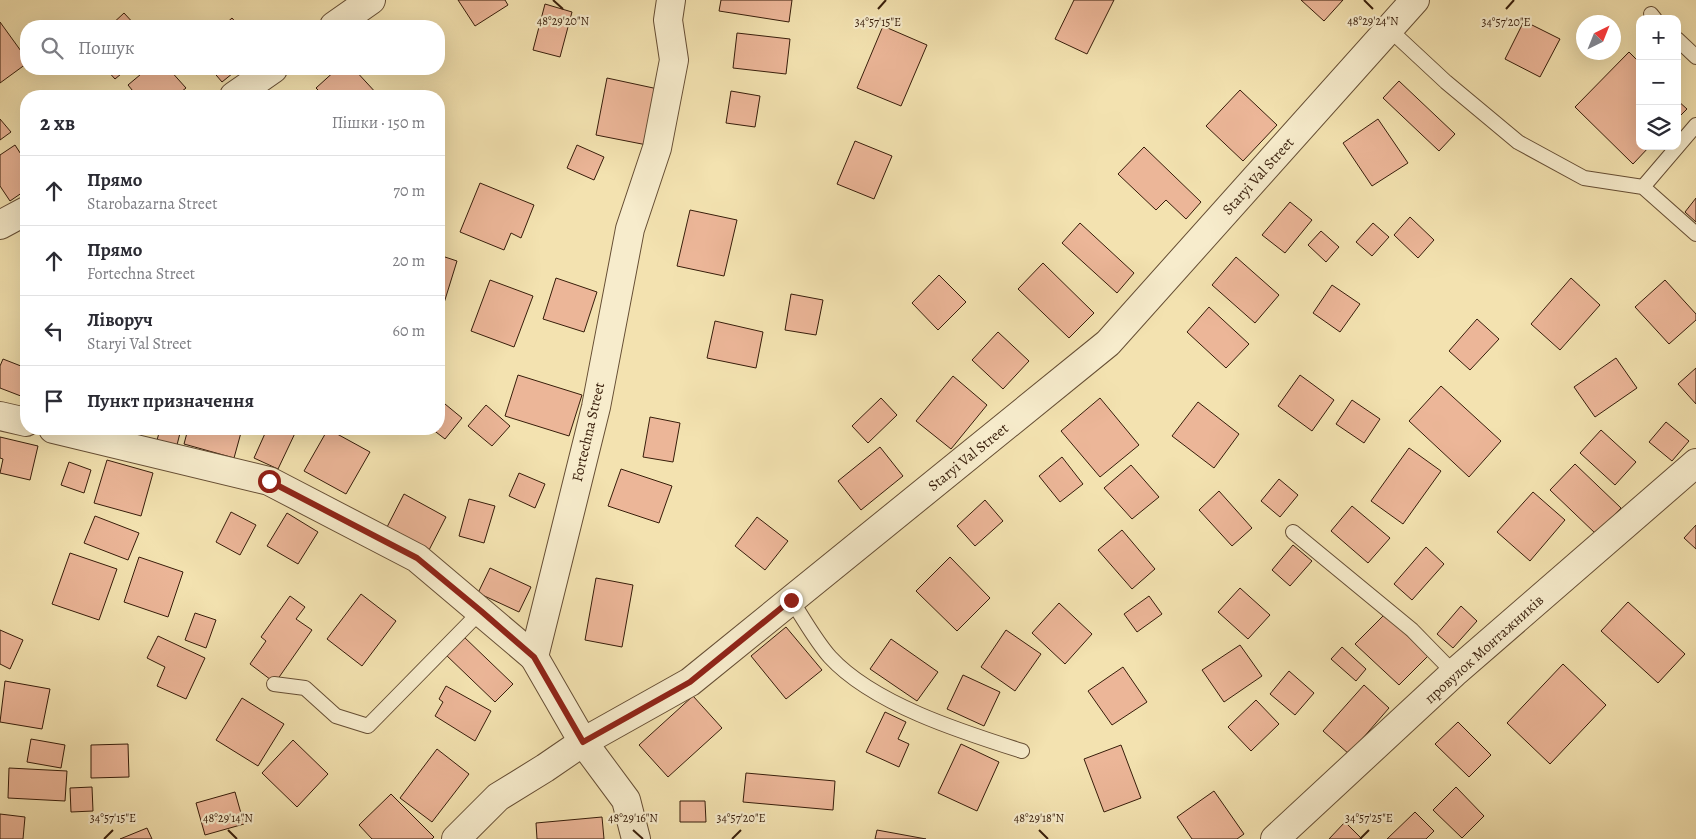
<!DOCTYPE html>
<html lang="uk">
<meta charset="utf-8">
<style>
:root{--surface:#fff;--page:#f2f2f3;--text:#2b2b33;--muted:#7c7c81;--line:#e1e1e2}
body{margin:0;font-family:Alegreya,serif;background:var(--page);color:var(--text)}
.controls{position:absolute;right:15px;top:15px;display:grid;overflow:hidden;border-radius:10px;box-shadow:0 5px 20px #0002}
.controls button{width:45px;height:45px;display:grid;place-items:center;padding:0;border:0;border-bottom:1px solid var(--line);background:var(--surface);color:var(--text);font:25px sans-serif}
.compass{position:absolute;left:1576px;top:15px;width:45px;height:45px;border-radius:50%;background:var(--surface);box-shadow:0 5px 20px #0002;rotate:43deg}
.stop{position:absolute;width:15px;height:15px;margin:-11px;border:4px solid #8f2418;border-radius:50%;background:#fff}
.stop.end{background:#8f2418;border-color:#fff;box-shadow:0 1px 5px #0008}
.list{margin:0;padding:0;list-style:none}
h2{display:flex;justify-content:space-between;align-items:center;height:65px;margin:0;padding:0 20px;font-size:21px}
h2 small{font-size:16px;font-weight:400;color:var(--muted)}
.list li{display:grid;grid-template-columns:32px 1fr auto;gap:15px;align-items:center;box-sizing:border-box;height:70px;padding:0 20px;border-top:1px solid var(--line)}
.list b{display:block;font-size:19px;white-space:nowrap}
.list p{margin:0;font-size:16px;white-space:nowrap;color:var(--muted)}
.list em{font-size:16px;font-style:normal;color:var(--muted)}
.icon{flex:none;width:28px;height:28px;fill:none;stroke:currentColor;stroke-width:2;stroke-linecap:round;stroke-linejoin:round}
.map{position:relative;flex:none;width:1696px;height:839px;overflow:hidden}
.search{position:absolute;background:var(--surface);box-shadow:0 5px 20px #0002;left:20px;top:20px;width:425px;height:55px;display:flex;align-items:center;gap:12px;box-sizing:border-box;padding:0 18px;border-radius:20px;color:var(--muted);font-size:19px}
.panel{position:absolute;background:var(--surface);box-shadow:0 5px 20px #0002;left:20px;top:90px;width:425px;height:345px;border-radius:20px}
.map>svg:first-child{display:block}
.building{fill:#ecb698;stroke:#371d0a}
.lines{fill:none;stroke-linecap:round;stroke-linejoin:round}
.lane-casing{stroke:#664e34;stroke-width:16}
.street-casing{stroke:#664e34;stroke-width:30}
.lane{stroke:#f7eccc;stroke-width:14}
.street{stroke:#f7eccc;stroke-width:28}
.route{stroke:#8f2418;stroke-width:6}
.ticks{fill:none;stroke:#371d0a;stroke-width:2}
.labels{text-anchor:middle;stroke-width:4.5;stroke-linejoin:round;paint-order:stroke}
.street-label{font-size:15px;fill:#371d0a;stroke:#f7eccc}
.ticks-label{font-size:12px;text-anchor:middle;fill:#371d0a;stroke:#f7eccc;stroke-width:4.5;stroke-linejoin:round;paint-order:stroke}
</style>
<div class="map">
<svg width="1696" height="839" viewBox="0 0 1696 839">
<rect width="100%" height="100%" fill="#f3e2b0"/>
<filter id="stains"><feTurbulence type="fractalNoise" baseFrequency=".004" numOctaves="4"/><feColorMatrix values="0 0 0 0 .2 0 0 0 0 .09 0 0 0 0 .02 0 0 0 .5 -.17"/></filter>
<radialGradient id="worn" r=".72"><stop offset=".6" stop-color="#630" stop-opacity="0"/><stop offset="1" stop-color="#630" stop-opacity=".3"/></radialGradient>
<g class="building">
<path d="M458,0H505L508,5L475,26Z"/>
<path d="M721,0H792L789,22L719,11Z"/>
<path d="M1074,0H1114L1087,54L1055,39Z"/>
<path d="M1301,0H1343L1324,21Z"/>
<path d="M545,4L572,12L560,57L533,50Z"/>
<path d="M124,13L136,26H110Z"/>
<path d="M232,18L239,26H223Z"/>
<path d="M1524,21L1560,39L1540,77L1505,59Z"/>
<path d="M0,22L26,58V64L0,83Z"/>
<path d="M883,26L927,45L901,106L857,88Z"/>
<path d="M737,33L790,39L786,74L733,68Z"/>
<path d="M1629,52L1640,63V146H1650L1633,164L1575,107Z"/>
<path d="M106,69H127L115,79Z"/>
<path d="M147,69H169L186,88L176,96H137L128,85Z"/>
<path d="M211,69H238L222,82Z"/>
<path d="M337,69H354L378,95L324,96L316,88Z"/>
<path d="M607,78L658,89L647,145L596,135Z"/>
<path d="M1399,81L1455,134L1439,151L1383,98Z"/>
<path d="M1240,90L1277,125L1243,161L1206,126Z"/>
<path d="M731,91L760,96L755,127L726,123Z"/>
<path d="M1677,100L1687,109L1677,119Z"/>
<path d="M0,119L11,132L0,140Z"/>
<path d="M1378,119L1408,163L1372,186L1343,143Z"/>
<path d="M855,141L892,156L874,199L837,184Z"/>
<path d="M15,145L26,162V190L10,201L0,186V155Z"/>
<path d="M577,145L604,157L594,180L567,168Z"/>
<path d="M1144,147L1201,202L1186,219L1166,200L1156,210L1118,174Z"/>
<path d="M480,183L534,205L521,238L511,233L504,250L460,232Z"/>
<path d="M1696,198V222L1685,212Z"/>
<path d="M1290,202L1312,220L1285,253L1262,235Z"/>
<path d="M690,210L737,220L724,276L677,266Z"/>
<path d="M1410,217L1434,240L1418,258L1394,235Z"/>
<path d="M1080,223L1134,273L1117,293L1062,243Z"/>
<path d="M1373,223L1389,237L1372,256L1356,242Z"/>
<path d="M1321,231L1339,247L1326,262L1308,245Z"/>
<path d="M439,255L457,261L444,303L439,301Z"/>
<path d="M1236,257L1279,295L1255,323L1212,285Z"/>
<path d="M1043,263L1094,313L1069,338L1018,289Z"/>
<path d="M939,275L966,302L938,330L912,303Z"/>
<path d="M556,278L597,292L584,332L543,319Z"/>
<path d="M1571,278L1600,305L1560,350L1531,324Z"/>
<path d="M490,280L533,296L514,347L471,331Z"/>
<path d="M1665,280L1696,314V320L1669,344L1635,307Z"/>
<path d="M1332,285L1360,304L1340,332L1313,313Z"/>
<path d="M791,294L823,300L816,335L785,330Z"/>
<path d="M1209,307L1249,344L1226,368L1187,332Z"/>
<path d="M1477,319L1499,339L1470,370L1449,351Z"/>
<path d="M715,321L763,332L756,368L707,358Z"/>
<path d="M998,332L1029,361L1003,389L972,360Z"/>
<path d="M1616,358L1637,388L1595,417L1574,387Z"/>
<path d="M3,359L26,368V398L0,388V366Z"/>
<path d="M1696,368V404L1678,384Z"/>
<path d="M518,375L582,395L569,436L505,416Z"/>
<path d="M1300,375L1334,400L1312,431L1278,406Z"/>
<path d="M953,376L987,405L951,449L916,421Z"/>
<path d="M1441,386L1501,441L1469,477L1409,421Z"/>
<path d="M881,398L897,415L868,443L852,426Z"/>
<path d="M1100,398L1139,445L1100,477L1061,431Z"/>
<path d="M1352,400L1380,419L1364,443L1336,424Z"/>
<path d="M1198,402L1239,434L1214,468L1172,436Z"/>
<path d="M445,404L462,418L445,439L432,429H439V411Z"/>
<path d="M486,405L510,426L492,446L468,426Z"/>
<path d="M650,417L680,423L673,462L643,457Z"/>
<path d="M1666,422L1689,441L1672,461L1649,442Z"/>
<path d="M106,429H143L140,439Z"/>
<path d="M160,429H181L176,449L156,444Z"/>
<path d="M188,429H242L234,458L184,444Z"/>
<path d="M267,429H297L278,469L254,458Z"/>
<path d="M328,429L370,452L346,494L304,471Z"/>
<path d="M1601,430L1636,462L1615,485L1580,453Z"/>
<path d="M0,437L38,446L30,480L0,473L3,459L0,458Z"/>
<path d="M880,447L903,476L861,510L838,481Z"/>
<path d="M1409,448L1441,471L1403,524L1371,501Z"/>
<path d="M1062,457L1083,484L1060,502L1039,476Z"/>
<path d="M107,460L153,473L141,516L94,503Z"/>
<path d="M69,462L91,470L84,493L61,485Z"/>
<path d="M1575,464L1621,508L1596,534L1550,490Z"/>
<path d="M1131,465L1159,497L1132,519L1104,488Z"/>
<path d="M621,469L672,486L659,523L608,506Z"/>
<path d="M519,473L545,484L535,508L509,496Z"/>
<path d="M1279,479L1298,495L1280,517L1261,501Z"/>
<path d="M1219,491L1252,528L1232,546L1199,510Z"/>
<path d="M1533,492L1565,520L1530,561L1497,532Z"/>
<path d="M404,494L446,517L428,552L386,529Z"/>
<path d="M469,499L495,506L484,543L459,536Z"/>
<path d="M985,500L1003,521L975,546L957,526Z"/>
<path d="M1352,506L1390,538L1368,563L1331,531Z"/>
<path d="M231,512L256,525L240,555L216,542Z"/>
<path d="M287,513L318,532L298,564L267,546Z"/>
<path d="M95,516L139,533L128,560L84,543Z"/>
<path d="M757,517L788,541L765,570L735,546Z"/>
<path d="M1696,525V549L1684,538Z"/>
<path d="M1122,530L1155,569L1132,589L1098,550Z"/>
<path d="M1293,545L1312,561L1290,586L1272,570Z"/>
<path d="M1426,547L1444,564L1412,600L1394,584Z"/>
<path d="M70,553L117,569L99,620L52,604Z"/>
<path d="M139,557L183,572L168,617L124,602Z"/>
<path d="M950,557L990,598L957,631L916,591Z"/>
<path d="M490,568L531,587L519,612L478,593Z"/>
<path d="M596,578L633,585L622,647L585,640Z"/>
<path d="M1240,588L1270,615L1248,639L1218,612Z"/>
<path d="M361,594L396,621L362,666L327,639Z"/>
<path d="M290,596L305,607L296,619L312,630L275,683L250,664L266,641L261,637Z"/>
<path d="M1149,596L1162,614L1137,632L1124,614Z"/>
<path d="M1628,602L1685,654L1658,683L1601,631Z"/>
<path d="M1059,603L1092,634L1065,664L1032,633Z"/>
<path d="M1461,606L1477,621L1453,648L1437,634Z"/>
<path d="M195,613L216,620L206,648L185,640Z"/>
<path d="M1385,614L1428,656L1399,685L1355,644Z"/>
<path d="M786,627L822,670L786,699L751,656Z"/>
<path d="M0,630L23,640L10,669L0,664Z"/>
<path d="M1006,630L1041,654L1015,691L981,667Z"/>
<path d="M158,636L205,658L186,699L157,686L165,667L147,658Z"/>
<path d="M463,636L513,684L495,702L445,654Z"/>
<path d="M891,639L938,672L917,701L870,669Z"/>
<path d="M1240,645L1262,676L1224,702L1202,670Z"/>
<path d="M1342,647L1366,669L1356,681L1331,659Z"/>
<path d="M1563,664L1606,705L1550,764L1507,723Z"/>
<path d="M1123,667L1147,702L1112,725L1088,691Z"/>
<path d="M1289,671L1314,693L1295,715L1270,694Z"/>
<path d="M963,675L1000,692L984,726L947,709Z"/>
<path d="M5,681L50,689L42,729L0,722Z"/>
<path d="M1364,685L1389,708L1349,754L1323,731Z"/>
<path d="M446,686L491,711L475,741L435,716L443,702L439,699Z"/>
<path d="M693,696L722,728L668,777L639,745Z"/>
<path d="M242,698L284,724L258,766L216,740Z"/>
<path d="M1256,700L1279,724L1251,751L1228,727Z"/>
<path d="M885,712L906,722L898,739L909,744L899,767L866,752Z"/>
<path d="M1458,722L1491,755L1469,777L1435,744Z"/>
<path d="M31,739L65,745L61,768L27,762Z"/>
<path d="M293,740L328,774L297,807L262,773Z"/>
<path d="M128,744L129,777L91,778V745Z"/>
<path d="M961,744L999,762L977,811L938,793Z"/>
<path d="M1121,745L1141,798L1104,812L1084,759Z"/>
<path d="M437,749L469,774L432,822L400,798Z"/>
<path d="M9,768L67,771L65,801L8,798Z"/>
<path d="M746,773L835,781L833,810L743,802Z"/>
<path d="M92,787L93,811L71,812L70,788Z"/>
<path d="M1456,787L1484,816L1462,838L1433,810Z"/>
<path d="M1214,791L1244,834L1237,839H1192L1177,817Z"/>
<path d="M235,792L244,824L205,835L196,803Z"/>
<path d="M391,794L434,837L432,839H372L359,825Z"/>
<path d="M680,801H705L706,822H680Z"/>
<path d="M1415,812L1434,831L1426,839H1387Z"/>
<path d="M0,814L25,817L23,839H0Z"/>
<path d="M602,817L604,839H537L536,823Z"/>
<path d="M1345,822L1362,839H1329Z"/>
<path d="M147,828L152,839H120Z"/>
<path d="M877,830L926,839H875Z"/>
</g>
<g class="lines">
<defs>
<g id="lane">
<path d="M1651,14L1655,19"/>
<path d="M1389,29L1446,82L1518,142L1584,178L1643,187L1696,234"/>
<path d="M1677,39L1696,57"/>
<path d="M1643,187L1696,125"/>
<path d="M1293,532L1412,630L1454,673"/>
<path d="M791,600C804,619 815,640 830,657C873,704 962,732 1022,751"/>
<path d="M274,684L305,688L336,716L368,726L481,611"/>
</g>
<g id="street">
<path d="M334,26L371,0"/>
<path d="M234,96L273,69"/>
<path d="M0,225L26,211"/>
<path d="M0,416L26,422"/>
<path d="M53,429L269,481L417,558L534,657"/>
<path d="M456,839L498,797L545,768L583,742L690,682L1108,343L1415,0"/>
<path d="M636,839L626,800L583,742L534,657L596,407L630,229L657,148L674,60L668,20L671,0"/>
<path d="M1275,839L1454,673L1696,463"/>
</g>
</defs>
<use href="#lane" class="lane-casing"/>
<use href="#street" class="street-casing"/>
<use href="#lane" class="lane"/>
<use href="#street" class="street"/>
</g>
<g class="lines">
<path class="route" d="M269,481L417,558L481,611L534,657L583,742L690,682L791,600"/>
</g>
<path class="ticks" d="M553,0L563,9M1364,0L1373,9M878,9L886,0M1506,9L1514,0M228,830L237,839M633,830L643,839M1039,830L1048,839M104,839L113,830M732,839L741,830M1360,839L1369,830"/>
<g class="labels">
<g class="street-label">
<text transform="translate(1258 176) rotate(-48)" y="5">Staryi Val Street</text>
<text transform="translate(588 432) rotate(-77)" y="5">Fortechna Street</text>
<text transform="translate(968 457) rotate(-39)" y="5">Staryi Val Street</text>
<text transform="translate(1484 649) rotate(-42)" y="5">провулок Монтажників</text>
</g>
</g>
<g class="ticks-label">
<text x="563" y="25">48°29'20"N</text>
<text x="1373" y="25">48°29'24"N</text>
<text x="1506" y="26">34°57'20"E</text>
<text x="878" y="26">34°57'15"E</text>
<text x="113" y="822">34°57'15"E</text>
<text x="741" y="822">34°57'20"E</text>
<text x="1369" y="822">34°57'25"E</text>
<text x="228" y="822">48°29'14"N</text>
<text x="633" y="822">48°29'16"N</text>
<text x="1039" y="822">48°29'18"N</text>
</g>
<rect width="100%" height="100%" filter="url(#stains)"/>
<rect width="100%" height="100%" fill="url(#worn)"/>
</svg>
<div class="controls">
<button>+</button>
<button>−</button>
<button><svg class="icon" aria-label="layers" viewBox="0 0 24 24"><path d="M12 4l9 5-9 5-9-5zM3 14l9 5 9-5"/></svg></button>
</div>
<svg class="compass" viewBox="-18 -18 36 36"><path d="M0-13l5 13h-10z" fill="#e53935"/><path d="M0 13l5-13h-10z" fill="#7c7c81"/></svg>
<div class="stop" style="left:269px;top:481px"></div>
<div class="stop end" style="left:791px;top:600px"></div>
<div class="search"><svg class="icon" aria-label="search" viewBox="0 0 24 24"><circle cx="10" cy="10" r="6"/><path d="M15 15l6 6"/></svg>Пошук</div>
<section class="panel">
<h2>2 хв<small>Пішки · 150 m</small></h2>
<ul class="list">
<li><svg class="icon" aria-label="ahead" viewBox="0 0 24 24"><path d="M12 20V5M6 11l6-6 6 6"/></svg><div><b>Прямо</b><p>Starobazarna Street</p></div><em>70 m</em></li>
<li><svg class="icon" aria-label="ahead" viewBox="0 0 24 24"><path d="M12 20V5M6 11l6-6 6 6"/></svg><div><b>Прямо</b><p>Fortechna Street</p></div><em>20 m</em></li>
<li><svg class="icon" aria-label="left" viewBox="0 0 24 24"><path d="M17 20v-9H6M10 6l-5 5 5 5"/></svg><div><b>Ліворуч</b><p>Staryi Val Street</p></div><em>60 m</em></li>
<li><svg class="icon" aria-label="arrive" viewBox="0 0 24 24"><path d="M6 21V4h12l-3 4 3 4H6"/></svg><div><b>Пункт призначення</b></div></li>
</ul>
</section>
</div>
